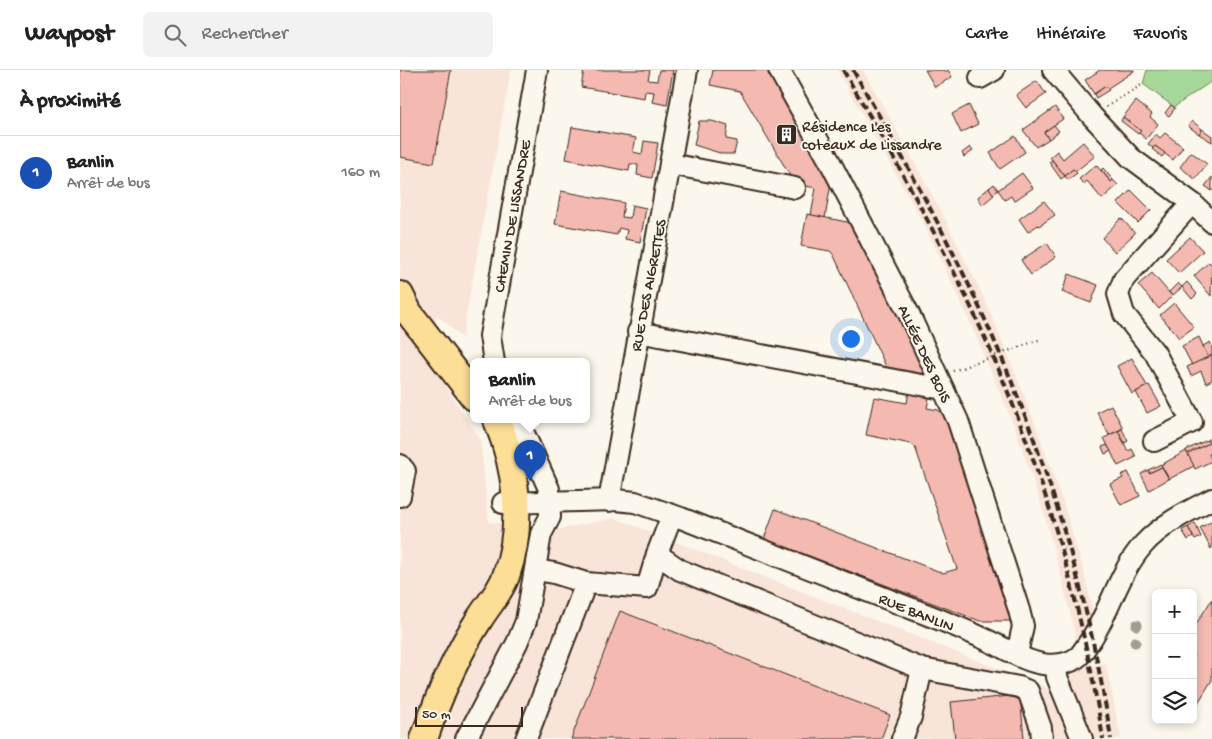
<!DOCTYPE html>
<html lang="fr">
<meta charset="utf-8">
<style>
:root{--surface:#fff;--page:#f2f2f2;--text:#222;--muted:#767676;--line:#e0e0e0;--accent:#3b2a1e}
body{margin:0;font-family:"Gochi Hand",sans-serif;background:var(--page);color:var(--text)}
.controls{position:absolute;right:15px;bottom:15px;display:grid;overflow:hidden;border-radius:8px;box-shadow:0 2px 8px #0003}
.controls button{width:45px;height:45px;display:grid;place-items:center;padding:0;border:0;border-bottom:1px solid var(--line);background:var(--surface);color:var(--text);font:25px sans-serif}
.scale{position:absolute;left:15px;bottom:12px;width:108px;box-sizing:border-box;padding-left:5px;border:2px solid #3b2a1e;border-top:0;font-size:14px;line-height:18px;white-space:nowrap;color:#3b2a1e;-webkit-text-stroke:4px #fbf7ec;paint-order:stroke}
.you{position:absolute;left:450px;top:268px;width:18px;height:18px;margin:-12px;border:4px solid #fff;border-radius:50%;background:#1a73e8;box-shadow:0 0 0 8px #1a73e833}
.badge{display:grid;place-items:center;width:32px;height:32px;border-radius:50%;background:var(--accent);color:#fff;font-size:16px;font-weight:700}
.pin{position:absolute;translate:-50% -41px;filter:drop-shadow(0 1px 2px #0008)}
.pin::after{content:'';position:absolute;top:26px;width:18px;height:15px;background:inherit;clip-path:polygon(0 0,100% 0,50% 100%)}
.popup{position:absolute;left:70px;top:288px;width:120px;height:65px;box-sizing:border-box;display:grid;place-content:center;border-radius:8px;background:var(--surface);filter:drop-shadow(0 1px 4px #0005);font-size:16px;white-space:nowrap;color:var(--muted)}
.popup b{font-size:19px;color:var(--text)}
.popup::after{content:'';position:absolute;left:50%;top:100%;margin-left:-10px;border:10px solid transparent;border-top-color:var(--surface)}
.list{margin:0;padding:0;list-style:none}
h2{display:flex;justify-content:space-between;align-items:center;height:65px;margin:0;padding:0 20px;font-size:21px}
h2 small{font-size:16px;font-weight:400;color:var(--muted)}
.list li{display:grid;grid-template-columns:32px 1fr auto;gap:15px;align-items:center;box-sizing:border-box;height:75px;padding:0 20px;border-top:1px solid var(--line)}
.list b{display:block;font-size:19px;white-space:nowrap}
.list p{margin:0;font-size:16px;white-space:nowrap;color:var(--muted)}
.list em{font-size:16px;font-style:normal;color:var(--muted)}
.icon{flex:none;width:28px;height:28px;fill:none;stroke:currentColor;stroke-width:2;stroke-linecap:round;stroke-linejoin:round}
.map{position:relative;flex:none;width:812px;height:669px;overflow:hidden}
header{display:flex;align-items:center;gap:30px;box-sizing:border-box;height:70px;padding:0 25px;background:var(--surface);border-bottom:1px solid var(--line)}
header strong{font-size:24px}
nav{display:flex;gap:28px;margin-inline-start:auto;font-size:18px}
.search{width:350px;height:45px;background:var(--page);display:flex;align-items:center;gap:12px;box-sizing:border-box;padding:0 18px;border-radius:8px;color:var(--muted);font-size:19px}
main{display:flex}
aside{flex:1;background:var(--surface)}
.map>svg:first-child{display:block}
.built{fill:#f9e4da}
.green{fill:#a6d899;stroke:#70815c}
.building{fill:#f4b9b0;stroke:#3b2a1e}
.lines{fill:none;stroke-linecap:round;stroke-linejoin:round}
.minor-casing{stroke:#3b2a1e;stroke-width:24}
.major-casing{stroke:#3b2a1e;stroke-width:30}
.path{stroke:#3b2a1e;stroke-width:2.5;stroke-dasharray:1 4;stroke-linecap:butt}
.minor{stroke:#fbf7ec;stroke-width:20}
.major{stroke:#fcde96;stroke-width:26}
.rail{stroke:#3b2a1e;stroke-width:4;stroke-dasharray:8 4;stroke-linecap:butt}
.tree{fill:#a09e8c}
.labels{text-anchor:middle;stroke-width:4;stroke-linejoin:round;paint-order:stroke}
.poi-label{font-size:16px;fill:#3b2a1e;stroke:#fbf7ec;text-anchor:start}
.street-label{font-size:16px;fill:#3b2a1e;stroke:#fbf7ec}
</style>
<header>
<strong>Waypost</strong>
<div class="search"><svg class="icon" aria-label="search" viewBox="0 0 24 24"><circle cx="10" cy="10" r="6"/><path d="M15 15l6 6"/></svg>Rechercher</div>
<nav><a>Carte</a><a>Itinéraire</a><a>Favoris</a></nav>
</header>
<main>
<aside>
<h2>À proximité<small></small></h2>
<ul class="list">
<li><span class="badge" style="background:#1a4fb4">1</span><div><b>Banlin</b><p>Arrêt de bus</p></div><em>160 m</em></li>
</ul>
</aside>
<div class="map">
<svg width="812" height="669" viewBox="0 0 812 669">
<rect width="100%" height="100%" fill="#fbf7ec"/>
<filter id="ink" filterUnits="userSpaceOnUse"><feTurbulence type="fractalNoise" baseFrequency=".02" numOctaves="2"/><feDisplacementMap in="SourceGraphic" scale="10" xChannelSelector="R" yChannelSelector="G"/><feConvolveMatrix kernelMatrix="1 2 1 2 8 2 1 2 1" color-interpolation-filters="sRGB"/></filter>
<g filter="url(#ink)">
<g class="built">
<path d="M0,0H111L62,268L37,245L29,291L80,369L89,452L160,459L215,448L652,620L682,598L706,593L721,669H0Z"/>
<path d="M437,0H463L511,86L545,149L584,228L611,292L636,356L664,435L684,502L694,546L677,573L661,505L643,440L615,358L563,236L525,156Z"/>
</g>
<path class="green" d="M747,0H812V11L774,37L743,14Z"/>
<g class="building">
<path d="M0,0H51L34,93L0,87Z"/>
<path d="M184,0H250L248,10L257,11L259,0H273L267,35L252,32L254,22L245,21L244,28L181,17Z"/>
<path d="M313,0H370L432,107L425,148L411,145L416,118L395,114L340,21L310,15Z"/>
<path d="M525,0H543L545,2L548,0L552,7L535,17Z"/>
<path d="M700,0H734V1L708,18L706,16L694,24L685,10Z"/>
<path d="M637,11L646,24L626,38L616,25Z"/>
<path d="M706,16L709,20L696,28L694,24Z"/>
<path d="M736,31L752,44L750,47L758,54L746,69L739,63L741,61L723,47Z"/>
<path d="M569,35L578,54L561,63L552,44Z"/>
<path d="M771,35L775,38L769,46L765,43Z"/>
<path d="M655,37L663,49L644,62L649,69L636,77L623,60Z"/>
<path d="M723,47L741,61L738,64L721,51Z"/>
<path d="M299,51H312L328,56L326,69L337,71L334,84H323L294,75Z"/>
<path d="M792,51L802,59L799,64L788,56Z"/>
<path d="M654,55L659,61L649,69L644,62Z"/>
<path d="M172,57L236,68L233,82L242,84L244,71L258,73L252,108L237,105L238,95L230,94L229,101L166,89Z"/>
<path d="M802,59L812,66V72L799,64Z"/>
<path d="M765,63L783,77L773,90L755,76L753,78L748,74L756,64L760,68Z"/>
<path d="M615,66L625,82L600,99L590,83Z"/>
<path d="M683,72L695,86L676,101L673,99L665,106L650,87L657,81L663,89Z"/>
<path d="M755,76L765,83L762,87L752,79Z"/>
<path d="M570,77L573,81L564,87L562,83Z"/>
<path d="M791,82L807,94L795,109L780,97Z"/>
<path d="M652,90L665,106L661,109L649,92Z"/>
<path d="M696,95L711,112L713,110L718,115L702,129L687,111L684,114L679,109Z"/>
<path d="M703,98L713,110L711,112L701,100Z"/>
<path d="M673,99L677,103L668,110L665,106Z"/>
<path d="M622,103L633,118L614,131L611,126L605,130L598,120Z"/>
<path d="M812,107V121L805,116Z"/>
<path d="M594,114L598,120L593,124L589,118Z"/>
<path d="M589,118L594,125L582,135L578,127Z"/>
<path d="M731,120L751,140L738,153L718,133Z"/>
<path d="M161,121L224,133L222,147L230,148L232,135L246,138L240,172L225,169L227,160L219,158L217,165L155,154Z"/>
<path d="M644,131L655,145L639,156L638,155L628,162L619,149Z"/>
<path d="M407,144L452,153L528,296L526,311L490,305L433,184L430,181L401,176Z"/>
<path d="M721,148L735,163L715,182L702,168Z"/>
<path d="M790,167L803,181L779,203L766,189Z"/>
<path d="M647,173L656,187L631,205L621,190Z"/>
<path d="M809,192L812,195L811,226L794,206Z"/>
<path d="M752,203L772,226L759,239L738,215Z"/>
<path d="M669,204L698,215L691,233L662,222Z"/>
<path d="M787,212L797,224L792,229L782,217Z"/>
<path d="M778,213L782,217L772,226L769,222Z"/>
<path d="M774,233L794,257L779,268L760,245Z"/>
<path d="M799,267L808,287L792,295L782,276Z"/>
<path d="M810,272L812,277V285L808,287L803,276Z"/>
<path d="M812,285V310L806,313L801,301L791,306L787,297Z"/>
<path d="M732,288L747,316L732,324L717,296Z"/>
<path d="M511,308L530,323L527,338L538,340L547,348L614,551H580L364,469L375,439L543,503L557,499L515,377L511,374L466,365L474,327L507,333Z"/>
<path d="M749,315L761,336L747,343L736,322Z"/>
<path d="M711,335L723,358L709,365L697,342Z"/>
<path d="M722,359L728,371L725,373L718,361Z"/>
<path d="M718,361L728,381L732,379L736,387L718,396L704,368Z"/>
<path d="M812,367V383L809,384L812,391L795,399L787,384L809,373L807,370Z"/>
<path d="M807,370L809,373L787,384L786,380Z"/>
<path d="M707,375L711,381L705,384L702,377Z"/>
<path d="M786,381L794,396L769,409L761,395Z"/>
<path d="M761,394L762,397L749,403L748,400Z"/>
<path d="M762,397L769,409L749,420L741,404L748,400L749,403Z"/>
<path d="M728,402L740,426L721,435L710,414L723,408L721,405Z"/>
<path d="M812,451V478L811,479L800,458Z"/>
<path d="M795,453L801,467L795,470L788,457Z"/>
<path d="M788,457L793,467L788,470L782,460Z"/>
<path d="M812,529V610L793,641V559Z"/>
<path d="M220,541L490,645L481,669H171Z"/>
<path d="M620,625L624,669H555L551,632Z"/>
</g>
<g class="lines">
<defs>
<g id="minor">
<path d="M379,0L429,90L509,244L558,351L619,540L623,556L617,584"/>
<path d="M653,0L692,46L731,88L792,133L812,152"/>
<path d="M580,8L594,0"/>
<path d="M270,94L395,118"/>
<path d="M238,262L543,319"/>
<path d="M94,292L90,266L137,0"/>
<path d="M754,371L792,352L755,283L724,244L718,224L724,209L792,133"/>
<path d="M0,395L5,401L0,426"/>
<path d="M209,431L287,0"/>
<path d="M103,433L216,430L235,432L281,448L528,545C551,554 573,563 595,574C610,581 626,592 643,594C655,596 670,594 679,586C683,582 687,575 690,571C710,541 719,502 743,475C762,454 787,442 812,429"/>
<path d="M272,445L257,484L280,500L522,599L619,617L628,621L641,658L642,669"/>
<path d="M136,500L154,503L186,513L247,518L257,484"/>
<path d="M656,595L657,607L682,669"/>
<path d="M66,669L117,573L126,551L141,464L150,447L149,419L118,350"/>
<path d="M126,669L186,513"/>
<path d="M502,669L511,647L522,599"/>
</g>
<g id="major">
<path d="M0,225L9,243L74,327"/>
<path d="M24,669C38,628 56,585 80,548C89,534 100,522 106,506C124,455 117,399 97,350"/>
</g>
</defs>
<use href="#minor" class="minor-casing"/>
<use href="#major" class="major-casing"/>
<g class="path">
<path d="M706,37L743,14"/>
<path d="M553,301L641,269"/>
</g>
<use href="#minor" class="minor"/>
<use href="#major" class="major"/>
<g class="rail">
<path d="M443,0C488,76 531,153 569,233C634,370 680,519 703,669"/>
<path d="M453,0C496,75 539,151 576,230C641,369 688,517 711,669"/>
</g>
</g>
<g class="tree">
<circle cx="737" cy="555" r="5.5"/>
<circle cx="735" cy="572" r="5.5"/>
</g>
</g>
<defs>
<symbol id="building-square" viewBox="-11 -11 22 22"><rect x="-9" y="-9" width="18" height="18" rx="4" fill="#3b2a1e" stroke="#fbf7ec"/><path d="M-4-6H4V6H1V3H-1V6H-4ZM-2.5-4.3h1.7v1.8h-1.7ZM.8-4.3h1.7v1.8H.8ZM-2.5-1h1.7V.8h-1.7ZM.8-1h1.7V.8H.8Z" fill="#fff"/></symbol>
</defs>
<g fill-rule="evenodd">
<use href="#building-square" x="374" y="52" width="25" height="25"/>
</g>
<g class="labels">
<g class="poi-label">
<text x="402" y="61">Résidence Les<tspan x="402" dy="18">coteaux de Lissandre</tspan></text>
</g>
<g class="street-label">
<text transform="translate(111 146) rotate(-80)" y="6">CHEMIN DE LISSANDRE</text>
<text transform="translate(247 215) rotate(-79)" y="6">RUE DES AIGRETTES</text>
<text transform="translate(526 283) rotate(65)" y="6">ALLÉE DES BOIS</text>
<text transform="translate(517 541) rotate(22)" y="6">RUE BANLIN</text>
</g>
</g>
</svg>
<div class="controls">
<button>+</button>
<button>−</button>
<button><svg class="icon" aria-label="layers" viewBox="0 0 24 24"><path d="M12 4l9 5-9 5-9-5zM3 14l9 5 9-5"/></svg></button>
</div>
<div class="scale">50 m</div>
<div class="you"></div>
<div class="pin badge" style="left:130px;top:411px;background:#1a4fb4">1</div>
<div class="popup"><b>Banlin</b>Arrêt de bus</div>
</div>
</main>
